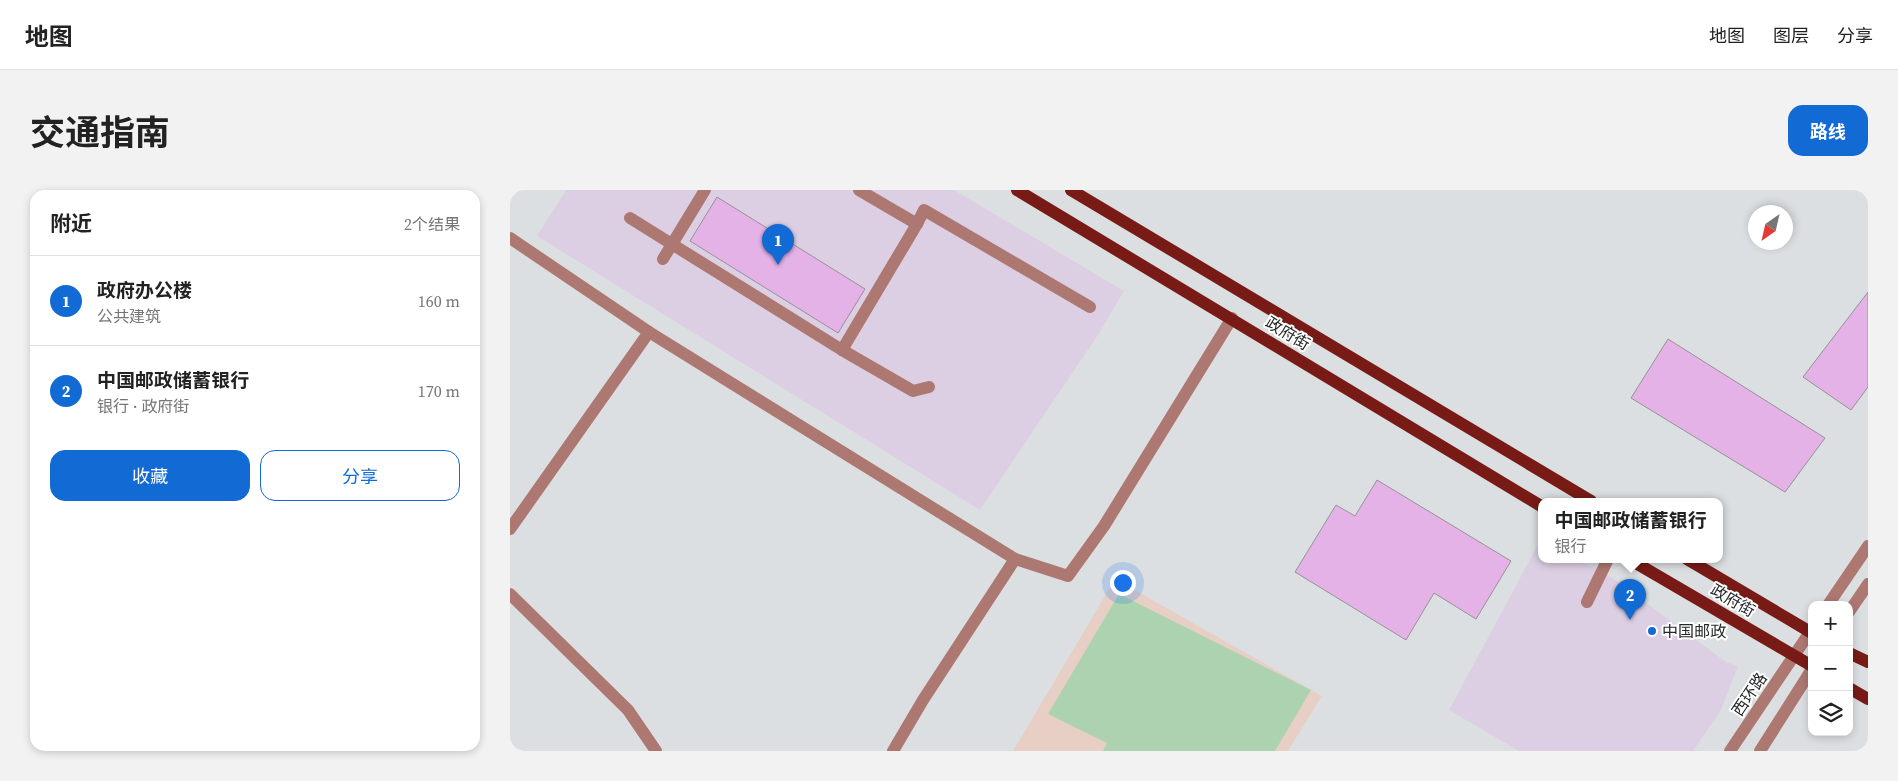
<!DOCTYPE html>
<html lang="zh">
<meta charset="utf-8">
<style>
:root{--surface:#fff;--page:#f2f2f2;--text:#222;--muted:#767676;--line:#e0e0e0;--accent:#126ad4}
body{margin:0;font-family:"Source Serif 4","Noto Sans SC",serif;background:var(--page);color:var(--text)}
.controls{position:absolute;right:15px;bottom:15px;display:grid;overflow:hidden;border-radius:10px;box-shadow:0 2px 8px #0003}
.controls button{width:45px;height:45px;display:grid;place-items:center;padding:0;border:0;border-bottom:1px solid var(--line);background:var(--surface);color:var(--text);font:25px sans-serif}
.compass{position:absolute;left:1238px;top:15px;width:45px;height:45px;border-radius:50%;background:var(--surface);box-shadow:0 2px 8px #0003;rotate:214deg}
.you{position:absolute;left:612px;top:392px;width:18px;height:18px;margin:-12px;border:4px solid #fff;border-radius:50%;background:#1a73e8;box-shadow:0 0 0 8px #1a73e833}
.badge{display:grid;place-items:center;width:32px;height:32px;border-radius:50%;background:var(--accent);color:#fff;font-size:16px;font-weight:700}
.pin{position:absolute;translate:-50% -41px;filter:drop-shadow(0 1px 2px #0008)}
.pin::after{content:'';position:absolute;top:26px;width:18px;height:15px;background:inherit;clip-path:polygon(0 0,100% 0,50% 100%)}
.popup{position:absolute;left:1028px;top:308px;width:185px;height:65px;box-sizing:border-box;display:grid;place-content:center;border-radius:10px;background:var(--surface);filter:drop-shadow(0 1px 4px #0005);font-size:16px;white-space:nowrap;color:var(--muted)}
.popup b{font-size:19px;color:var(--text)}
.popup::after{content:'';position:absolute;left:50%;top:100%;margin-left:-10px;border:10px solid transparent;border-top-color:var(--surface)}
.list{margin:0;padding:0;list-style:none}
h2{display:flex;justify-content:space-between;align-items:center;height:65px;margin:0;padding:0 20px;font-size:21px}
h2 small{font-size:16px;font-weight:400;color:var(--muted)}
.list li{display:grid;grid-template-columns:32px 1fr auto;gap:15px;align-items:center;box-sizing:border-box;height:90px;padding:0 20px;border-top:1px solid var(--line)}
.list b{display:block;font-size:19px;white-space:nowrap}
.list p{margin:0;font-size:16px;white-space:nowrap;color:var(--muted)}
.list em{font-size:16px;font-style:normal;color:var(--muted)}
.actions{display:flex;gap:10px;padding:15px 20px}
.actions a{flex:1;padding:11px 0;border:1px solid var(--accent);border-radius:15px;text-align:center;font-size:18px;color:var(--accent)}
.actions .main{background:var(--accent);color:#fff}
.icon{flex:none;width:28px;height:28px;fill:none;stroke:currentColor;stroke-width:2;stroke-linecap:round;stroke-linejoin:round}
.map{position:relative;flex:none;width:1358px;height:561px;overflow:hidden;border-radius:15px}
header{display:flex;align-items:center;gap:30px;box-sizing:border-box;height:70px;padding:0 25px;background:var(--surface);border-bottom:1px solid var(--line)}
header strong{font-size:24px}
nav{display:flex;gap:28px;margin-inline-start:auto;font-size:18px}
.intro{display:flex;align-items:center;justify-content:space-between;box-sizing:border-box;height:120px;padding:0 30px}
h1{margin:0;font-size:35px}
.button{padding:12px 22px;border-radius:15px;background:var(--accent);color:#fff;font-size:18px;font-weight:700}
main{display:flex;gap:30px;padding:0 30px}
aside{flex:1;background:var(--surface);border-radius:15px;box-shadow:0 2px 8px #0003}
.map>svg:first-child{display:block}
.commercial{fill:#ddcfe3}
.education{fill:#e7cfc6}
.green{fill:#add2b0}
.building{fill:#e4b2e7;stroke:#959295}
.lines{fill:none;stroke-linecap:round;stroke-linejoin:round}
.minor{stroke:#ad7871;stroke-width:12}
.major{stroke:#781b16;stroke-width:12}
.poi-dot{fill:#126ad4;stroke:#fff;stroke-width:2}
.labels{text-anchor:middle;stroke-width:4;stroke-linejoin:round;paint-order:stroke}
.street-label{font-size:16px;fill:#262728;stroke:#fff}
.poi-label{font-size:16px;fill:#262728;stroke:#fff;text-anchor:start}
</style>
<header>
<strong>地图</strong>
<nav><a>地图</a><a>图层</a><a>分享</a></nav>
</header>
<div class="intro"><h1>交通指南</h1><a class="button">路线</a></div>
<main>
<aside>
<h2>附近<small>2个结果</small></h2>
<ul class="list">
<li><span class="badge">1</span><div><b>政府办公楼</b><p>公共建筑</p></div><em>160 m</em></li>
<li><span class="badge">2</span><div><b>中国邮政储蓄银行</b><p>银行 · 政府街</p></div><em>170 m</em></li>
</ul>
<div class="actions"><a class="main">收藏</a><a>分享</a></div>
</aside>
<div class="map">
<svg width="1358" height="561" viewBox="0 0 1358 561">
<rect width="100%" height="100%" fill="#dcdfe1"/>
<g class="commercial">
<path d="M56,0H444L614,101L588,145L470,320L27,46Z"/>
<path d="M1031,349V369H1067L1101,387L1216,472L1228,476L1211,520L1183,561H1009L939,520Z"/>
</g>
<path class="education" d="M605,389L812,506L778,561H503Z"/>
<path class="green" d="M609,404L801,500L765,561H593L597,553L538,524Z"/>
<g class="building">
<path d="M207,7L355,99L328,143L180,51Z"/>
<path d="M1358,102V197L1341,220L1293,187Z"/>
<path d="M1158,149L1315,248L1275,302L1121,208Z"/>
<path d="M867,290L1001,371L966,429L924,403L896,450L785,382L826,315L845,326Z"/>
</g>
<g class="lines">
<g class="minor">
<path d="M349,0L407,34L414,20L580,117"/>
<path d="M120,28L332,160L403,201L419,197"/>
<path d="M0,48L139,142L505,369L558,386L594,336L722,128"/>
<path d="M153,69L195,0"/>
<path d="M332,160L407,34"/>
<path d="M0,339L139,142"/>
<path d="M0,404L118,520L146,561"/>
<path d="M1077,412L1098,369"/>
<path d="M1318,415L1358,356"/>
<path d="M1339,422L1358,394"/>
<path d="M383,561L413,510L505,369"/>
<path d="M1220,561L1302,439"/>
<path d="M1250,561L1302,479"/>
</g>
<g class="major">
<path d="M507,0L1031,316"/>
<path d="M561,0L1081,311"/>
<path d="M1119,369L1302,476"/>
<path d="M1177,369L1302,443"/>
<path d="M1339,463L1358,472"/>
<path d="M1339,498L1358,509"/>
</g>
</g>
<circle class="poi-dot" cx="1142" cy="441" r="5"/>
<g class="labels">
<g class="street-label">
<text transform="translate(778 143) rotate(31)" y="6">政府街</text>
<text transform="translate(1223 410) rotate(30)" y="6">政府街</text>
<text transform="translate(1239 504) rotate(-56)" y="6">西环路</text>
</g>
<g class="poi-label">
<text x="1152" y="447">中国邮政</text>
</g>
</g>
</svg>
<div class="controls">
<button>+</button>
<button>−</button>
<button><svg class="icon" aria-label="layers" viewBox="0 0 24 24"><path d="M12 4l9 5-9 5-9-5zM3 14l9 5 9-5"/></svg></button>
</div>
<svg class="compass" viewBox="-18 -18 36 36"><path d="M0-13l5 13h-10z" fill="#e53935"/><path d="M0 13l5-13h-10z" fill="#767676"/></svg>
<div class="you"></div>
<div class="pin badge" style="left:268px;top:75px">1</div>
<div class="pin badge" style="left:1120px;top:430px">2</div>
<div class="popup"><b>中国邮政储蓄银行</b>银行</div>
</div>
</main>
